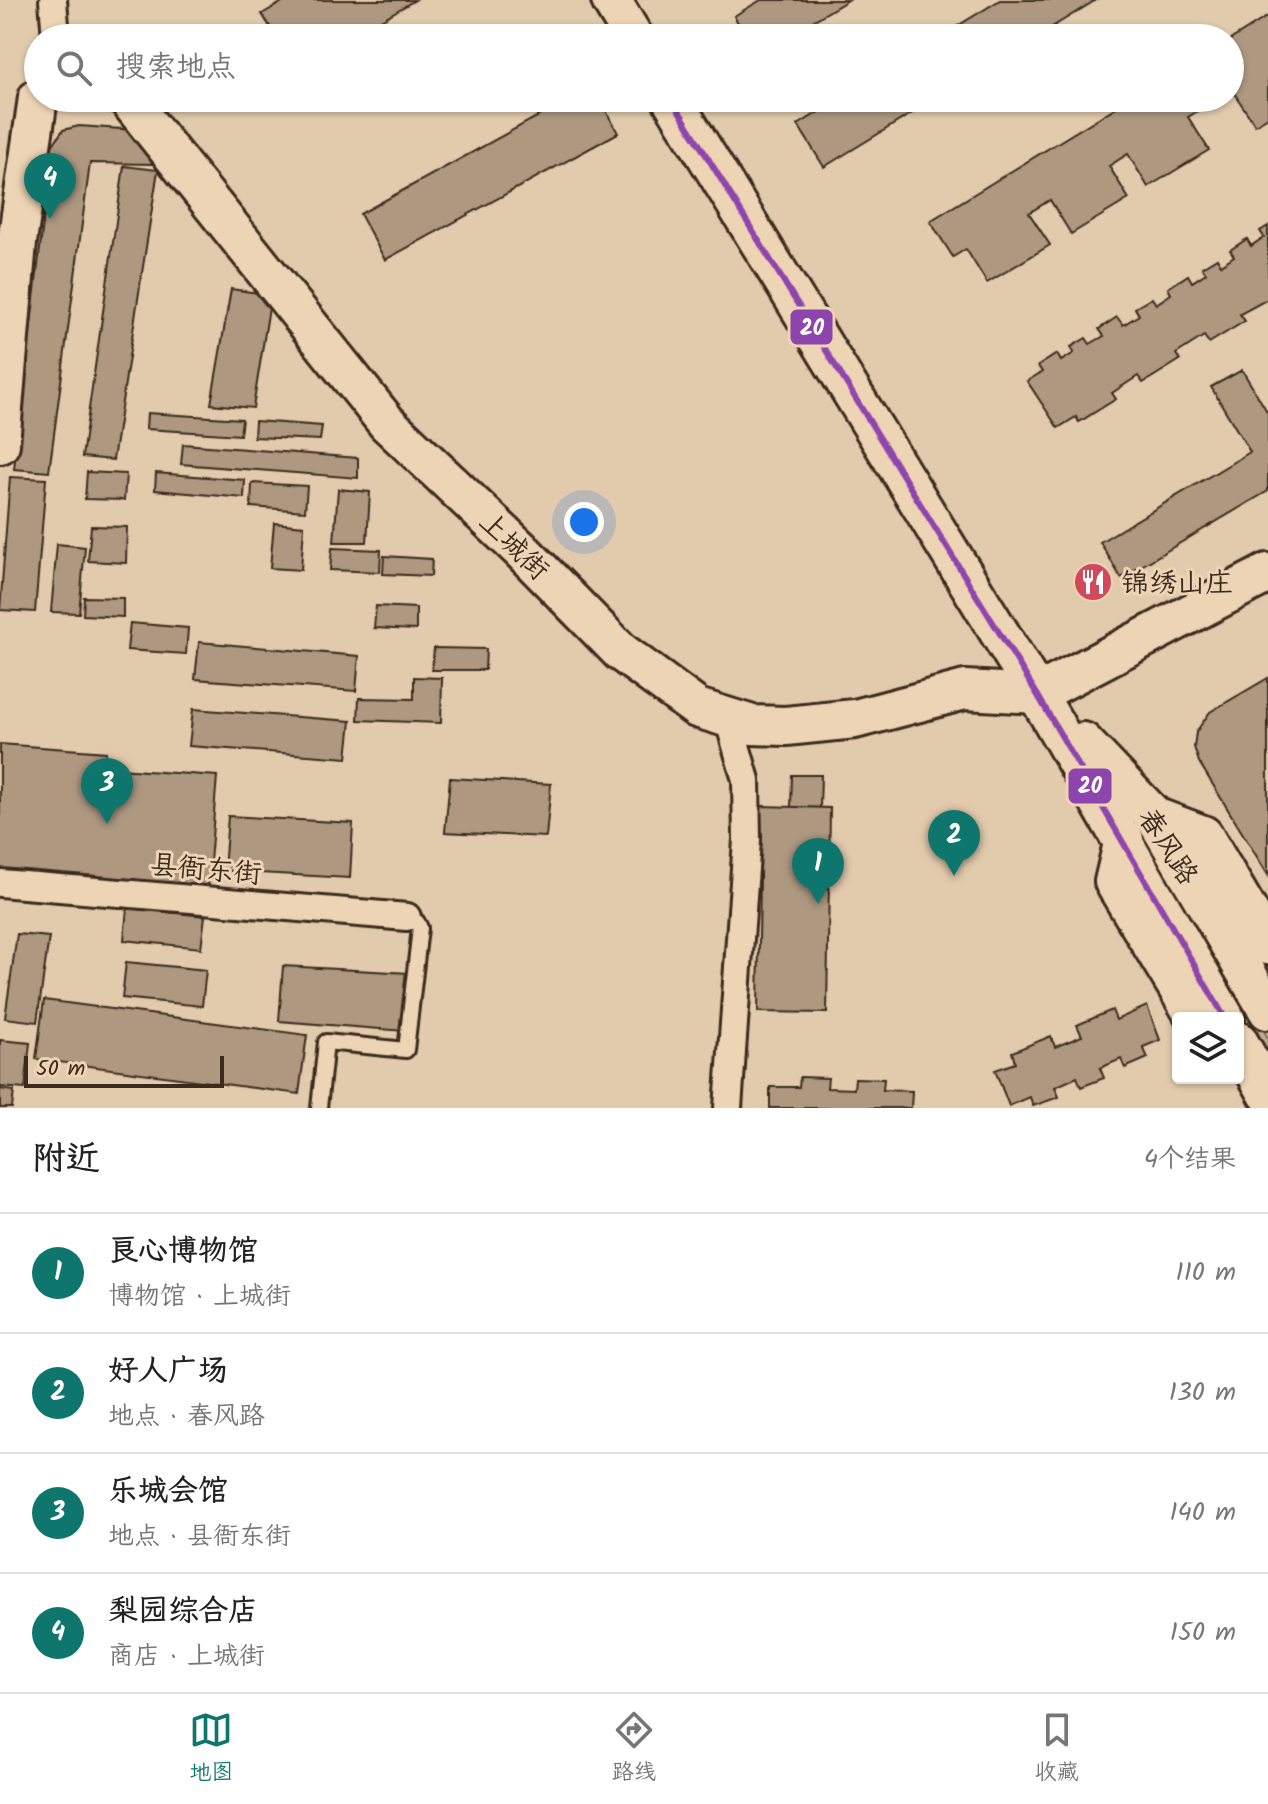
<!DOCTYPE html>
<html lang="zh">
<meta charset="utf-8">
<style>
:root{--surface:#fff;--page:#f6f6f6;--text:#222;--muted:#767676;--line:#e0e0e0;--accent:#0f766e}
body{margin:0;font-family:Kalam,"LXGW WenKai TC",sans-serif;background:var(--page);color:var(--text)}
.controls{position:absolute;right:24px;bottom:24px;display:grid;overflow:hidden;border-radius:8px;box-shadow:0 2px 6px #0004}
.controls button{width:72px;height:72px;display:grid;place-items:center;padding:0;border:0;border-bottom:2px solid var(--line);background:var(--surface);color:var(--text);font:40px sans-serif}
.scale{position:absolute;left:24px;bottom:20px;width:200px;box-sizing:border-box;padding-left:8px;border:4px solid #3b2a1e;border-top:0;font-size:22px;line-height:28px;white-space:nowrap;color:#3b2a1e;-webkit-text-stroke:6px #edd4b5;paint-order:stroke}
.you{position:absolute;left:584px;top:522px;width:28px;height:28px;margin:-20px;border:6px solid #fff;border-radius:50%;background:#1a73e8;box-shadow:0 0 0 12px #1a73e833}
.badge{display:grid;place-items:center;width:52px;height:52px;border-radius:50%;background:var(--accent);color:#fff;font-size:26px;font-weight:700}
.pin{position:absolute;translate:-50% -66px;filter:drop-shadow(0 2px 4px #0008)}
.pin::after{content:'';position:absolute;top:42px;width:28px;height:24px;background:inherit;clip-path:polygon(0 0,100% 0,50% 100%)}
.list{margin:0;padding:0;list-style:none}
h2{display:flex;justify-content:space-between;align-items:center;height:104px;margin:0;padding:0 32px;font-size:34px}
h2 small{font-size:26px;font-weight:400;color:var(--muted)}
.list li{display:grid;grid-template-columns:52px 1fr auto;gap:24px;align-items:center;box-sizing:border-box;height:120px;padding:0 32px;border-top:2px solid var(--line)}
.list b{display:block;font-size:30px;white-space:nowrap}
.list p{margin:0;font-size:26px;white-space:nowrap;color:var(--muted)}
.list em{font-size:26px;font-style:normal;color:var(--muted)}
.icon{flex:none;width:44px;height:44px;fill:none;stroke:currentColor;stroke-width:2;stroke-linecap:round;stroke-linejoin:round}
.map{position:relative;flex:none;width:1268px;height:1108px;overflow:hidden}
.search{position:absolute;background:var(--surface);box-shadow:0 2px 6px #0004;left:24px;right:24px;top:24px;height:88px;display:flex;align-items:center;gap:20px;box-sizing:border-box;padding:0 28px;border-radius:44px;color:var(--muted);font-size:30px}
.sheet{height:584px;background:var(--surface)}
nav{display:flex;justify-content:space-around;align-items:center;box-sizing:border-box;height:112px;border-top:2px solid var(--line);background:var(--surface);font-size:22px;color:var(--muted)}
nav a{display:grid;justify-items:center;gap:4px}
nav .on{color:var(--accent)}
.map>svg:first-child{display:block}
.garden{fill:#c3ac91;stroke:#7f6b58;stroke-width:2}
.building{fill:#ae9880;stroke:#3b2a1e;stroke-width:2}
.lines{fill:none;stroke-linecap:round;stroke-linejoin:round}
.lane-casing{stroke:#3b2a1e;stroke-width:20}
.street-casing{stroke:#3b2a1e;stroke-width:32}
.secondary-casing{stroke:#3b2a1e;stroke-width:44}
.lane{stroke:#edd4b5;stroke-width:14}
.street{stroke:#edd4b5;stroke-width:26}
.secondary{stroke:#edd4b5;stroke-width:38}
.bus-1-casing{stroke:#edd4b5;stroke-width:12}
.bus-1{stroke:#8e44ad;stroke-width:6}
.labels{text-anchor:middle;stroke-width:6;stroke-linejoin:round;paint-order:stroke}
.street-label{font-size:28px;fill:#3b2a1e;stroke:#edd4b5}
.poi-label{font-size:28px;fill:#3b2a1e;stroke:#edd4b5;text-anchor:start}
.line-badge{stroke:#edd4b5;stroke-width:3}
.badge-label{font-size:22px;text-anchor:middle;font-weight:bold;fill:#fff}
</style>
<div class="map">
<svg width="1268" height="1108" viewBox="0 0 1268 1108">
<rect width="100%" height="100%" fill="#e2caac"/>
<filter id="ink" filterUnits="userSpaceOnUse"><feTurbulence type="fractalNoise" baseFrequency=".0125" numOctaves="2"/><feDisplacementMap in="SourceGraphic" scale="16" xChannelSelector="R" yChannelSelector="G"/><feConvolveMatrix kernelMatrix="1 2 1 2 8 2 1 2 1" color-interpolation-filters="sRGB"/></filter>
<g filter="url(#ink)">
<path class="garden" d="M1159,855L1170,861L1268,1038V1070L1153,860Z"/>
<g class="building">
<path d="M286,0H415L350,38H277L262,14Z"/>
<path d="M761,0H848L784,38H747L734,16Z"/>
<path d="M1000,0H1096L1034,38H938Z"/>
<path d="M1268,16V117L1255,125L1234,93L1230,95V40Z"/>
<path d="M571,98H599L618,133L385,260L360,214Z"/>
<path d="M841,98H937L824,167L798,125Z"/>
<path d="M1131,98H1190L1198,111L1188,117L1209,150L1148,187L1128,154L1109,166L1129,199L1071,234L1050,200L1029,213L1050,245L987,283L966,249L953,257L930,221Z"/>
<path d="M79,126L150,131L154,164L90,163L49,472L14,469L52,146L63,130Z"/>
<path d="M124,166L158,170L113,460L82,457Z"/>
<path d="M1268,226V299L1240,314L1245,321L1209,343L1204,336L1176,354L1180,360L1143,383L1138,376L1112,393L1116,399L1079,422L1076,417L1058,428L1027,381L1042,372L1038,366L1057,354L1061,361L1074,353L1071,347L1086,338L1090,344L1104,336L1099,329L1117,317L1123,325L1139,315L1135,308L1152,298L1156,304L1171,294L1168,288L1188,275L1192,282L1206,273L1202,267L1217,258L1221,265L1234,256L1230,250L1247,239L1251,246L1264,237L1260,231Z"/>
<path d="M231,289L271,295L253,408L211,404Z"/>
<path d="M1242,370L1268,413V491L1121,578L1100,542L1250,452L1211,387Z"/>
<path d="M147,413L242,419L240,435L146,429Z"/>
<path d="M255,421L322,426L320,440L254,437Z"/>
<path d="M183,444L358,458V478L181,464Z"/>
<path d="M87,472L126,474L124,500L85,499Z"/>
<path d="M156,473L245,480L244,498L155,490Z"/>
<path d="M10,477L46,479L35,612L0,610Z"/>
<path d="M252,483L307,486L305,511L251,507Z"/>
<path d="M338,489L370,492L367,542H334Z"/>
<path d="M274,523L304,526L301,570L270,568Z"/>
<path d="M91,526L127,527L126,563L88,561Z"/>
<path d="M57,544L85,547L79,613L51,612Z"/>
<path d="M332,548L381,550L380,572L330,570Z"/>
<path d="M384,556L432,559L431,576L383,574Z"/>
<path d="M84,597L123,598V617L83,615Z"/>
<path d="M376,606L416,608V630L374,628Z"/>
<path d="M130,623L188,628L186,654L127,650Z"/>
<path d="M199,642L359,656L356,691L195,679Z"/>
<path d="M434,648L486,649L485,670H432Z"/>
<path d="M414,677L442,678L441,723L358,720L359,698L414,699Z"/>
<path d="M1268,678V875L1199,762L1194,747L1196,732L1210,712Z"/>
<path d="M193,709L351,721L347,758L189,746Z"/>
<path d="M0,744L106,752L104,768L217,776L208,887L0,871Z"/>
<path d="M792,775H821L820,808L791,807Z"/>
<path d="M450,778L551,784L546,837L445,832Z"/>
<path d="M761,806L830,808L827,1013L758,1012Z"/>
<path d="M228,816L353,823L350,878L224,871Z"/>
<path d="M127,908L205,916L201,948L124,940Z"/>
<path d="M17,934L49,937L37,1022L5,1018Z"/>
<path d="M126,962L206,970L202,1006L122,998Z"/>
<path d="M283,966L409,973L405,1031L279,1021Z"/>
<path d="M44,1000L307,1035L299,1094L36,1059Z"/>
<path d="M1147,1006L1160,1040L1143,1047L1148,1058L1125,1068L1121,1059L1100,1068L1104,1078L1081,1087L1077,1077L1055,1087L1059,1097L1033,1106L1030,1097L1009,1106L995,1070L1015,1063L1012,1052L1051,1036L1055,1047L1082,1036L1077,1025L1112,1010L1116,1020Z"/>
<path d="M0,1040L30,1043L25,1089L0,1087Z"/>
<path d="M800,1077L828,1078L827,1088L854,1089L855,1078L884,1079L883,1090L912,1091L911,1108H770V1087H799Z"/>
<path d="M0,1089L14,1091L12,1108H0Z"/>
</g>
<g class="lines">
<defs>
<path id="lane" d="M319,1108L326,1042L406,1050L420,928L417,922L407,917"/>
<g id="street">
<path d="M53,0L56,38"/>
<path d="M728,718L746,780L747,840L728,1108"/>
<path d="M0,883L407,917"/>
</g>
<g id="secondary">
<path d="M611,0L634,38"/>
<path d="M127,98L387,423L522,551L621,652L697,708L752,725L786,726L855,719L965,690L1037,694"/>
<path d="M671,98L1037,694L1225,1018"/>
<path d="M0,444L17,242L38,98"/>
<path d="M1037,694L1268,573"/>
<path d="M1083,742L1155,817L1268,1010"/>
<path d="M1155,817L1203,835L1268,945"/>
<path d="M1124,839L1114,882L1196,1018"/>
<path d="M1238,1041L1268,1094"/>
</g>
</defs>
<use href="#lane" class="lane-casing"/>
<use href="#street" class="street-casing"/>
<use href="#secondary" class="secondary-casing"/>
<use href="#lane" class="lane"/>
<use href="#street" class="street"/>
<use href="#secondary" class="secondary"/>
<defs>
<path id="bus-1" d="M671,98L1037,694L1225,1018"/>
</defs>
<use href="#bus-1" class="bus-1-casing"/>
<use href="#bus-1" class="bus-1"/>
</g>
</g>
<defs>
<symbol id="restaurant-disc" viewBox="-11 -11 22 22"><circle r="9.5" fill="#d1495b" stroke="#edd4b5"/><path d="M-5-6h1v4h1v-4h1v4h1v-4h1v5L-1.5 .5V6h-2V.5L-5-1ZM5-6V6H3V1.5H1.5Q1.5-4 5-6Z" fill="#fff"/></symbol>
</defs>
<g fill-rule="evenodd">
<use href="#restaurant-disc" x="1071" y="560" width="44" height="44"/>
</g>
<g class="labels">
<g class="street-label">
<text transform="translate(515 545) rotate(44)" y="10">上城街</text>
<text transform="translate(1169 846) rotate(57)" y="10">春风路</text>
<text transform="translate(206 868) rotate(5)" y="10">县衙东街</text>
</g>
<g class="poi-label">
<text x="1121" y="592">锦绣山庄</text>
</g>
</g>
<g class="line-badge">
<rect x="789" y="308" width="45" height="38" rx="8" fill="#8e44ad"/>
<rect x="1067" y="767" width="46" height="38" rx="8" fill="#8e44ad"/>
</g>
<g class="badge-label">
<text x="812" y="335">20</text>
<text x="1090" y="793">20</text>
</g>
</svg>
<div class="controls">
<button><svg class="icon" aria-label="layers" viewBox="0 0 24 24"><path d="M12 4l9 5-9 5-9-5zM3 14l9 5 9-5"/></svg></button>
</div>
<div class="scale">50 m</div>
<div class="you"></div>
<div class="pin badge" style="left:818px;top:904px">1</div>
<div class="pin badge" style="left:954px;top:876px">2</div>
<div class="pin badge" style="left:107px;top:824px">3</div>
<div class="pin badge" style="left:50px;top:219px">4</div>
<div class="search"><svg class="icon" aria-label="search" viewBox="0 0 24 24"><circle cx="10" cy="10" r="6"/><path d="M15 15l6 6"/></svg>搜索地点</div>
</div>
<section class="sheet">
<h2>附近<small>4个结果</small></h2>
<ul class="list">
<li><span class="badge">1</span><div><b>良心博物馆</b><p>博物馆 · 上城街</p></div><em>110 m</em></li>
<li><span class="badge">2</span><div><b>好人广场</b><p>地点 · 春风路</p></div><em>130 m</em></li>
<li><span class="badge">3</span><div><b>乐城会馆</b><p>地点 · 县衙东街</p></div><em>140 m</em></li>
<li><span class="badge">4</span><div><b>梨园综合店</b><p>商店 · 上城街</p></div><em>150 m</em></li>
</ul>
</section>
<nav>
<a class="on"><svg class="icon" aria-label="map" viewBox="0 0 24 24"><path d="M3 6l6-2 6 2 6-2v14l-6 2-6-2-6 2zM9 4v14M15 6v14"/></svg>地图</a>
<a><svg class="icon" aria-label="directions" viewBox="0 0 24 24"><path d="M12 3l9 9-9 9-9-9zM9 14v-3h6M13 9l2 2-2 2"/></svg>路线</a>
<a><svg class="icon" aria-label="saved" viewBox="0 0 24 24"><path d="M7 4h10v16l-5-4-5 4z"/></svg>收藏</a>
</nav>
